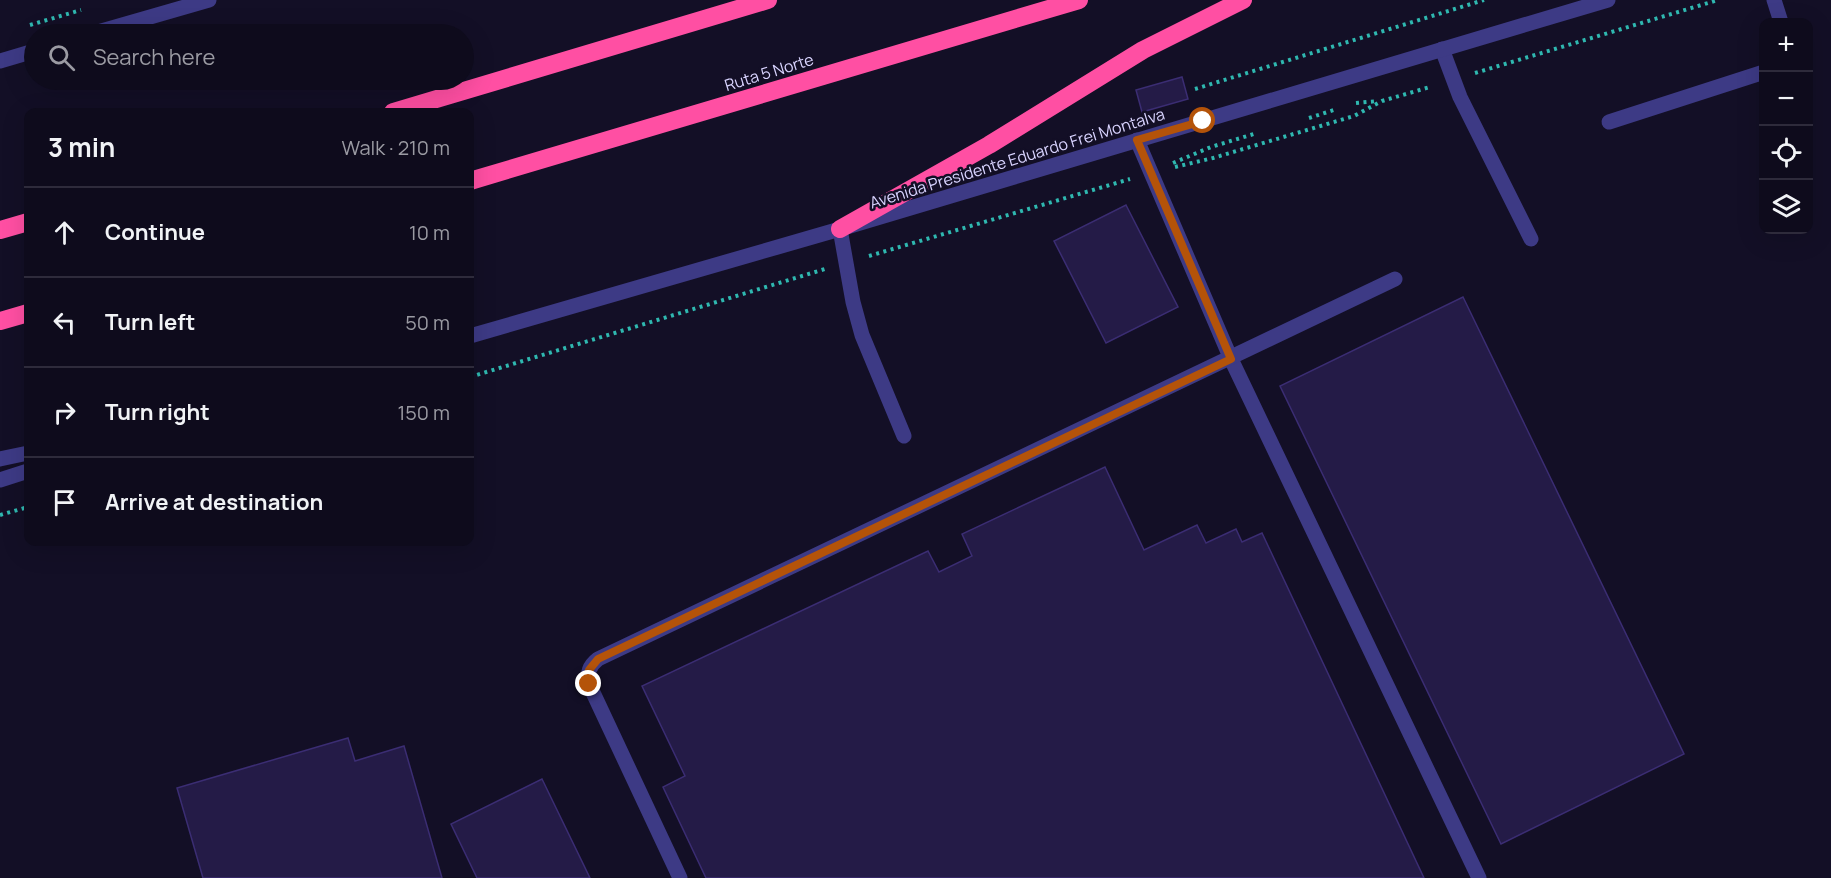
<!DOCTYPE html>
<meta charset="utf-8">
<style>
:root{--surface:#0e0b1c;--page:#1c1929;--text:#f1f3f6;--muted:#9b9ba3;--line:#2e2b3b}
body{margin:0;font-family:Manrope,sans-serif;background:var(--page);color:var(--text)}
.controls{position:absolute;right:18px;top:18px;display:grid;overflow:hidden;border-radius:12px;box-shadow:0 6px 24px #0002}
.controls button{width:54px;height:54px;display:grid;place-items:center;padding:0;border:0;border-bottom:2px solid var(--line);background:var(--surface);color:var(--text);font:30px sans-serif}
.stop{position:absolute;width:18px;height:18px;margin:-14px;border:4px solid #b45309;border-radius:50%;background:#fff}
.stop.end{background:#b45309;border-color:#fff;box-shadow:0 2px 6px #0008}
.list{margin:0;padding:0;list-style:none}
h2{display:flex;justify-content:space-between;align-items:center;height:78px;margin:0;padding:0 24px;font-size:26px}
h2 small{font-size:20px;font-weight:400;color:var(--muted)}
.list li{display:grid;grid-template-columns:39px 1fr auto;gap:18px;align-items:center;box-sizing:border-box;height:90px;padding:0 24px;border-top:2px solid var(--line)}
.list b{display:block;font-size:22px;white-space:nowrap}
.list em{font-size:20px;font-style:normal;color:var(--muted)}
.icon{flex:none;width:33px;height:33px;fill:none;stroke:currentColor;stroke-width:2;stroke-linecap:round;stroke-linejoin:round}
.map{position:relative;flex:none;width:1831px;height:878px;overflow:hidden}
.search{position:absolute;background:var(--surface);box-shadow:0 6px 24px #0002;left:24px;top:24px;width:450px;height:66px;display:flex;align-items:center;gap:15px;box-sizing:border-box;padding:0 21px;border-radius:33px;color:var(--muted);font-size:22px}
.panel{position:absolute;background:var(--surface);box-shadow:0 6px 24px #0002;left:24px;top:108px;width:450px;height:438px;border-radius:12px}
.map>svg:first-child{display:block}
.building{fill:#241b47;stroke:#3b2d73;stroke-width:1.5}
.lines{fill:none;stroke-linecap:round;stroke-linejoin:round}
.path{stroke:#2fb8b0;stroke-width:4;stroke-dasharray:3 4.5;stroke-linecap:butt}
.minor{stroke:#3d3a85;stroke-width:15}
.highway{stroke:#ff4fa3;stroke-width:18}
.route{stroke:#b45309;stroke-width:8}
.labels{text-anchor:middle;stroke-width:5;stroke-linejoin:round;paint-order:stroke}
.street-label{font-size:16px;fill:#d9d4ff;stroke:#130f26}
</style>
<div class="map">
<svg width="1831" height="878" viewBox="0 0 1831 878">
<rect width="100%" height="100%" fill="#130f26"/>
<g class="building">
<path d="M1182,77L1188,99L1142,112L1136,90Z"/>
<path d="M1126,205L1178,307L1106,343L1054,241Z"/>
<path d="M1463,297L1684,754L1501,844L1280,386Z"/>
<path d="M1105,467L1144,550L1197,525L1206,543L1236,529L1242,542L1262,533L1424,878H706L663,787L685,776L642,686L928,551L939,572L972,556L962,534Z"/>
<path d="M348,738L355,761L404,746L442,878H203L177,788Z"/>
<path d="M542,779L590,878H477L451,824Z"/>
</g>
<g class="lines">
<g class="path">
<path d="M30,25L81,10"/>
<path d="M1475,73L1718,0"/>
<path d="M1195,89L1484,0"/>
<path d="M1356,103L1378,101"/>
<path d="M1309,118L1337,109"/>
<path d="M1173,163L1211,147L1257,133"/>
<path d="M1175,167L1213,158L1354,116L1382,101L1430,87"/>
<path d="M869,256L1130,179"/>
<path d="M470,377L825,269"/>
<path d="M0,515L28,507"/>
</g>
<g class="minor">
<path d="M1774,0L1781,22"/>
<path d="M91,34L209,0"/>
<path d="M1442,49L1460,97L1531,239"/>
<path d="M0,61L34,51"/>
<path d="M1609,122L1764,72"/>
<path d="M1137,140L1231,359L1479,878"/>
<path d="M840,229L853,302L862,335L904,436"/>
<path d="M470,336L840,229L1608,0"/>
<path d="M0,459L28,453"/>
<path d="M0,480L28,471"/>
<path d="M680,878L589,684C587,673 589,666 598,659L1395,279"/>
</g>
<g class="highway">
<path d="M393,112L768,0"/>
<path d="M470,181L1079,0"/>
<path d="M840,229L989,145L1143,50L1243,0"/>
<path d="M0,230L28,222"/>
<path d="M0,321L28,313"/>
</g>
</g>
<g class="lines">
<path class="route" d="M589,684V670L598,659L1231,359L1137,140L1203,121"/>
</g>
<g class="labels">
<g class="street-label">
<text transform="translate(769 72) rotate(-17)" y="6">Ruta 5 Norte</text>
<text transform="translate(1017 158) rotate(-17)" y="6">Avenida Presidente Eduardo Frei Montalva</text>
</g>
</g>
</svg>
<div class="controls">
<button>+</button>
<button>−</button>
<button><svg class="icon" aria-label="locate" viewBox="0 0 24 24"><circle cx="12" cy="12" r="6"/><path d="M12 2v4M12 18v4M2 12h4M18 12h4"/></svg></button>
<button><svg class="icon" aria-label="layers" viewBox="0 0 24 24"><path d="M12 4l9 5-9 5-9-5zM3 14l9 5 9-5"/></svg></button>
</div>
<div class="stop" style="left:1203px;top:121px"></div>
<div class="stop end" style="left:589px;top:684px"></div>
<div class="search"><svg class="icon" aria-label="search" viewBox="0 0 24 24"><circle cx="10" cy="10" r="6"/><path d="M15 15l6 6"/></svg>Search here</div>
<section class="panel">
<h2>3 min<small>Walk · 210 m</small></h2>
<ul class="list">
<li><svg class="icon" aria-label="ahead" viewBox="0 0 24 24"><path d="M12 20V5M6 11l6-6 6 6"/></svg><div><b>Continue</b></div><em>10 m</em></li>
<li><svg class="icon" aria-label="left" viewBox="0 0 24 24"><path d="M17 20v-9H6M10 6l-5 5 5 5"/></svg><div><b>Turn left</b></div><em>50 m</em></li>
<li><svg class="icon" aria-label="right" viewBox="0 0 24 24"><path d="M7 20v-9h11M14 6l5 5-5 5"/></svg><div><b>Turn right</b></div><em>150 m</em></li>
<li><svg class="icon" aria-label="arrive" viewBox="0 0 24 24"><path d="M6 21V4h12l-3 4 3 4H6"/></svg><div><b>Arrive at destination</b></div></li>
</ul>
</section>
</div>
